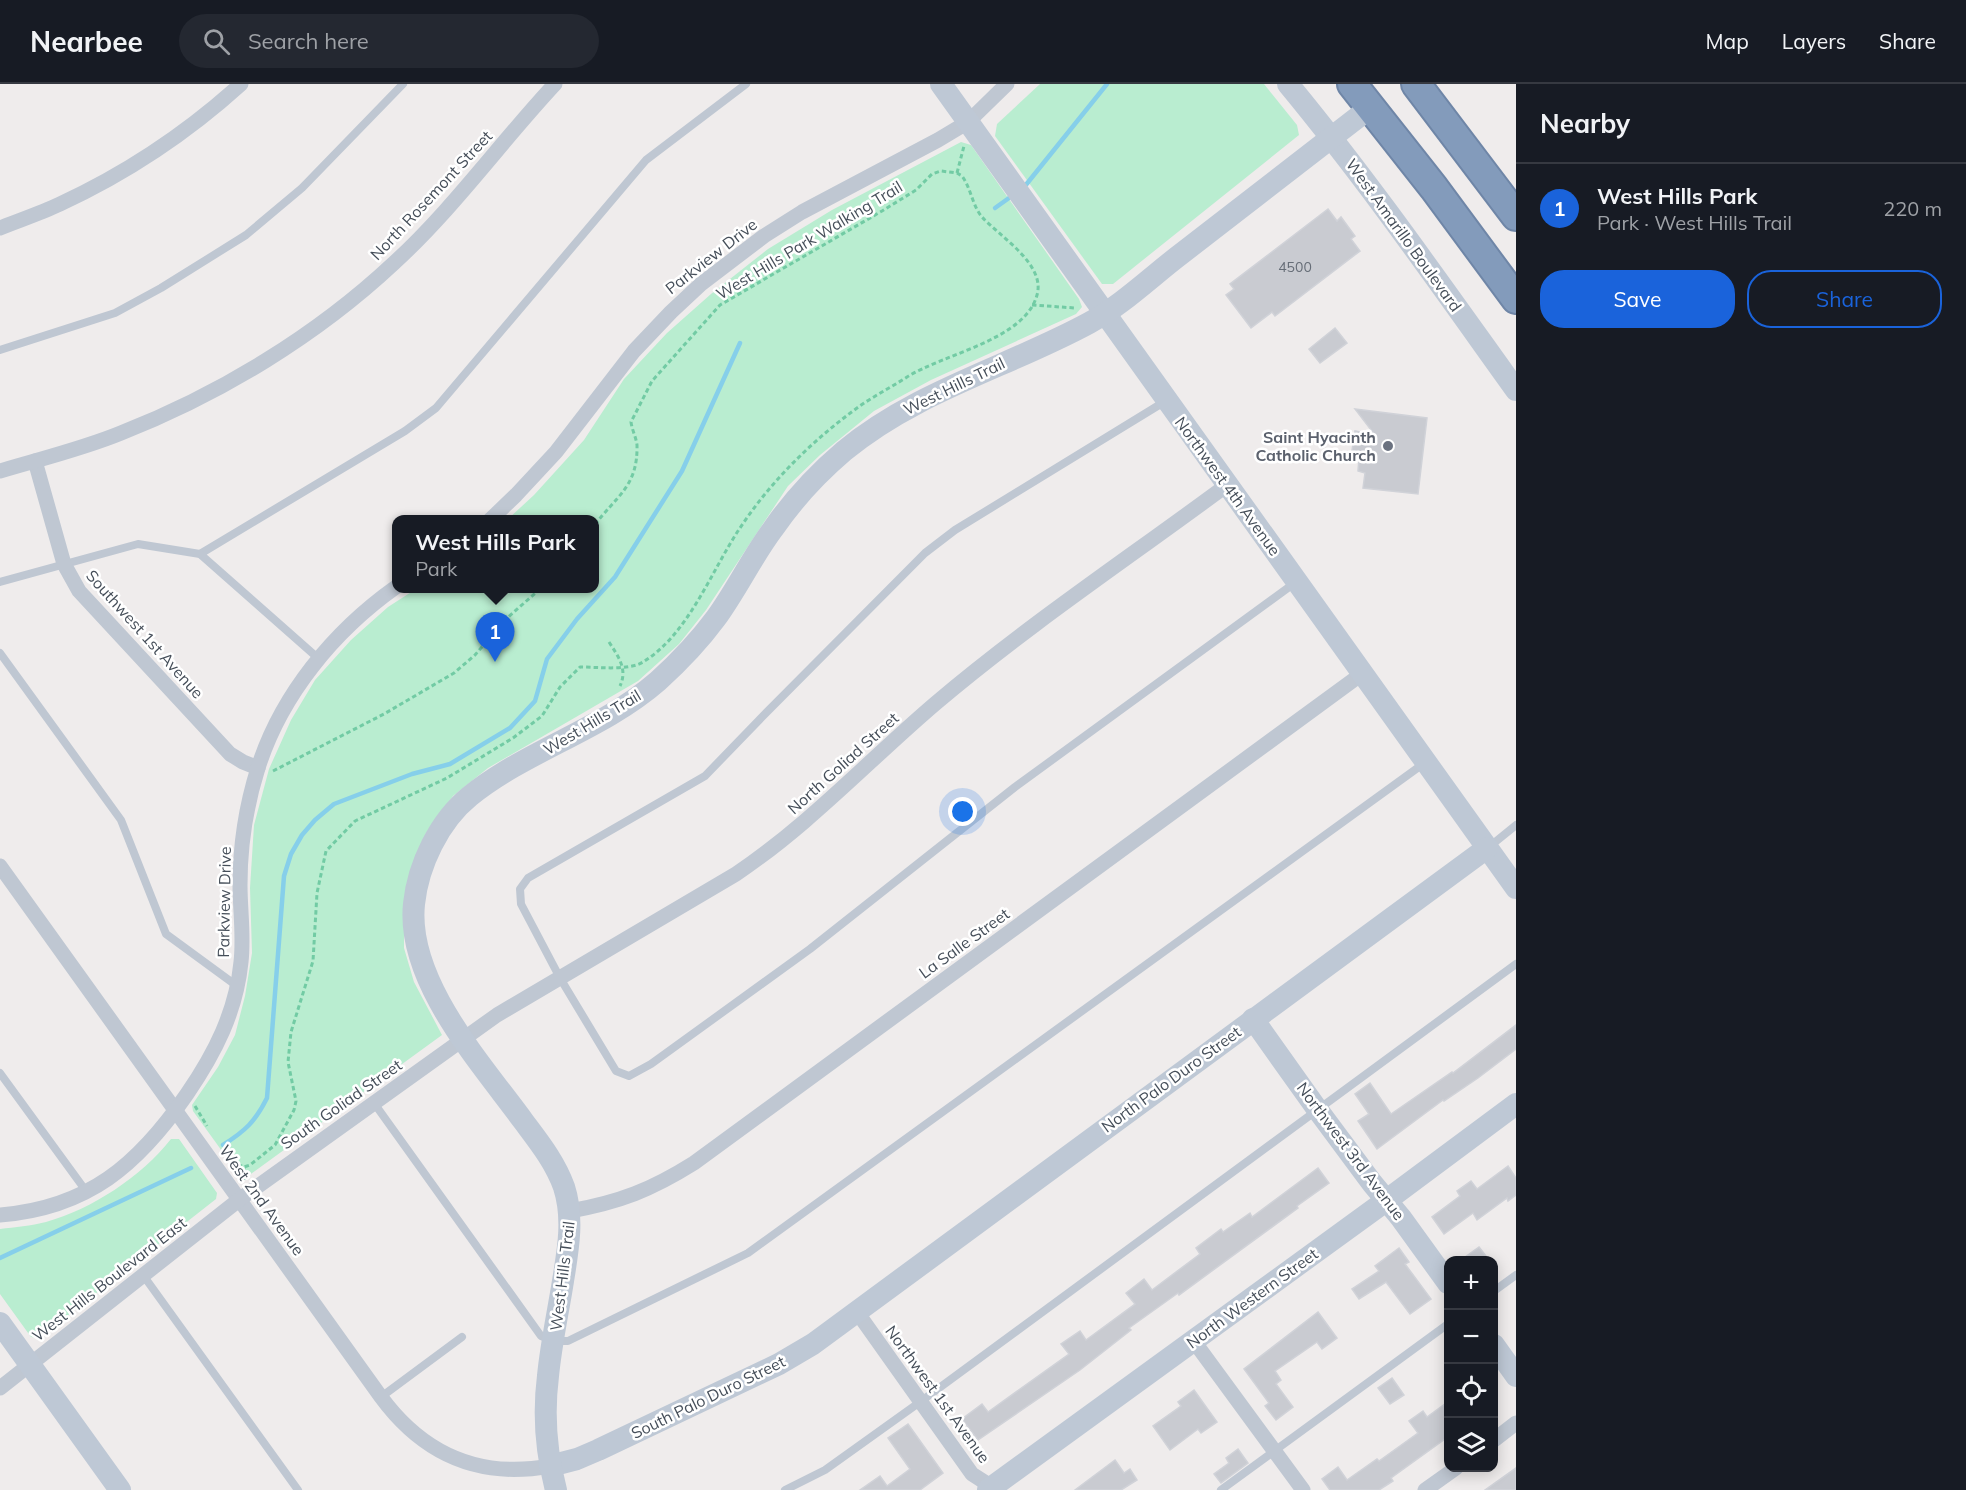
<!DOCTYPE html>
<meta charset="utf-8">
<style>
:root{--surface:#171b24;--page:#242831;--text:#f1f3f6;--muted:#9ea1a6;--line:#363941;--accent:#1a63db}
body{margin:0;font-family:Mulish,sans-serif;background:var(--page);color:var(--text)}
.controls{position:absolute;right:18px;bottom:18px;display:grid;overflow:hidden;border-radius:12px;box-shadow:0 3px 15px #0003}
.controls button{width:54px;height:54px;display:grid;place-items:center;padding:0;border:0;border-bottom:2px solid var(--line);background:var(--surface);color:var(--text);font:30px sans-serif}
.you{position:absolute;left:963px;top:728px;width:21px;height:21px;margin:-15px;border:4px solid #fff;border-radius:50%;background:#1a73e8;box-shadow:0 0 0 9px #1a73e833}
.badge{display:grid;place-items:center;width:39px;height:39px;border-radius:50%;background:var(--accent);color:#fff;font-size:20px;font-weight:700}
.pin{position:absolute;translate:-50% -50px;filter:drop-shadow(0 2px 3px #0008)}
.pin::after{content:'';position:absolute;top:32px;width:21px;height:18px;background:inherit;clip-path:polygon(0 0,100% 0,50% 100%)}
.popup{position:absolute;left:392px;top:431px;width:207px;height:78px;box-sizing:border-box;display:grid;place-content:center;border-radius:12px;background:var(--surface);filter:drop-shadow(0 2px 4px #0005);font-size:20px;white-space:nowrap;color:var(--muted)}
.popup b{font-size:22px;color:var(--text)}
.popup::after{content:'';position:absolute;left:50%;top:100%;margin-left:-12px;border:12px solid transparent;border-top-color:var(--surface)}
.list{margin:0;padding:0;list-style:none}
h2{display:flex;justify-content:space-between;align-items:center;height:78px;margin:0;padding:0 24px;font-size:26px}
h2 small{font-size:20px;font-weight:400;color:var(--muted)}
.list li{display:grid;grid-template-columns:39px 1fr auto;gap:18px;align-items:center;box-sizing:border-box;height:90px;padding:0 24px;border-top:2px solid var(--line)}
.list b{display:block;font-size:22px;white-space:nowrap}
.list p{margin:0;font-size:20px;white-space:nowrap;color:var(--muted)}
.list em{font-size:20px;font-style:normal;color:var(--muted)}
.actions{display:flex;gap:12px;padding:18px 24px}
.actions a{flex:1;padding:14px 0;border:2px solid var(--accent);border-radius:24px;text-align:center;font-size:21px;color:var(--accent)}
.actions .main{background:var(--accent);color:#fff}
.icon{flex:none;width:33px;height:33px;fill:none;stroke:currentColor;stroke-width:2;stroke-linecap:round;stroke-linejoin:round}
.map{position:relative;flex:none;width:1516px;height:1406px;overflow:hidden}
header{display:flex;align-items:center;gap:36px;box-sizing:border-box;height:84px;padding:0 30px;background:var(--surface);border-bottom:2px solid var(--line)}
header strong{font-size:28px}
nav{display:flex;gap:33px;margin-inline-start:auto;font-size:21px}
.search{width:420px;height:54px;background:var(--page);display:flex;align-items:center;gap:15px;box-sizing:border-box;padding:0 21px;border-radius:33px;color:var(--muted);font-size:22px}
main{display:flex}
aside{flex:1;background:var(--surface)}
.map>svg:first-child{display:block}
.green{fill:#b9edd0}
.lines{fill:none;stroke-linecap:round;stroke-linejoin:round}
.stream{stroke:#86cfea;stroke-width:4.5}
.building{fill:#c9cbd1;stroke:#d0d2d8;stroke-width:1.5}
.highway-casing{stroke:#6f86a7;stroke-width:32}
.path{stroke:#72cba4;stroke-width:3;stroke-dasharray:4.5 3;stroke-linecap:butt}
.lane{stroke:#bfc7d2;stroke-width:8}
.street{stroke:#bfc7d2;stroke-width:15}
.secondary{stroke:#bec8d5;stroke-width:22}
.highway{stroke:#839bbb;stroke-width:28}
.worship-dot{fill:#6b7280;stroke:#fff;stroke-width:2}
.labels{text-anchor:middle;stroke-width:5;stroke-linejoin:round;paint-order:stroke}
.number-label{font-size:14px;fill:#666d77}
.street-label{font-size:16px;fill:#454e59;stroke:#fff}
.worship-label{font-size:16px;font-weight:bold;fill:#5b616d;stroke:#fff;text-anchor:end}
</style>
<header>
<strong>Nearbee</strong>
<div class="search"><svg class="icon" aria-label="search" viewBox="0 0 24 24"><circle cx="10" cy="10" r="6"/><path d="M15 15l6 6"/></svg>Search here</div>
<nav><a>Map</a><a>Layers</a><a>Share</a></nav>
</header>
<main>
<div class="map">
<svg width="1516" height="1406" viewBox="0 0 1516 1406">
<rect width="100%" height="100%" fill="#efecec"/>
<g class="green">
<path d="M1040,0H1264L1297,41L1299,51L1113,200H1102L995,52L997,40Z"/>
<path d="M961,58L971,61L1079,215L1082,223L1076,230L931,296L874,327L820,371L788,402L706,526L679,560L638,597L488,684L453,712L426,749L404,824V864L414,898L442,951L248,1092H240L193,1027L192,1021L218,983L235,951L245,912L252,869L250,804L254,741L269,685L291,636L315,596L351,556L388,523L416,505L594,504V436L508,435L534,411L584,356L624,295L667,249L711,210L768,165L832,126Z"/>
<path d="M171,1055H179L217,1109L216,1115L39,1254L31,1253L0,1210V1145C15,1143 31,1142 46,1138C92,1125 141,1093 171,1055Z"/>
</g>
<g class="lines">
<g class="stream">
<path d="M1025,102L1107,0"/>
<path d="M995,124L1009,114"/>
<path d="M223,1061C245,1047 255,1038 267,1014L284,792L291,770L302,751L315,736L334,720L412,690L450,680L510,644L535,617L547,575L577,535L615,493L682,387L740,259"/>
<path d="M0,1174L191,1084"/>
</g>
</g>
<g class="building">
<path d="M1328,125L1337,137L1341,133L1355,152L1351,155L1360,167L1275,232L1272,228L1251,244L1226,211L1234,205L1230,200Z"/>
<path d="M1335,244L1347,259L1320,279L1309,265Z"/>
<path d="M1355,325L1427,334L1418,410L1363,404L1365,389L1358,387L1359,374L1351,373L1355,347L1375,351Z"/>
<path d="M1516,941V965L1478,994L1444,1017L1443,1016L1377,1065L1358,1037L1369,1030L1355,1010L1370,999L1391,1030L1452,988L1453,989Z"/>
<path d="M1508,1082L1516,1094V1111L1508,1117L1507,1114L1477,1136L1473,1129L1444,1150L1432,1133L1460,1112L1457,1107L1471,1097L1477,1105Z"/>
<path d="M1318,1084L1329,1099L1297,1122L1298,1124L1179,1211L1178,1209L1129,1244L1131,1246L1080,1286L978,1356L962,1335L982,1320L988,1328L1069,1270L1061,1260L1080,1247L1086,1256L1135,1220L1126,1209L1144,1195L1152,1206L1200,1170L1196,1164L1221,1145L1223,1148L1250,1129L1252,1133Z"/>
<path d="M1479,1163L1489,1176H1461Z"/>
<path d="M1399,1164L1409,1178L1405,1180L1431,1215L1410,1230L1386,1198L1359,1215L1352,1205L1379,1187L1375,1182Z"/>
<path d="M1318,1228L1337,1254L1322,1265L1317,1258L1275,1287L1281,1296L1276,1300L1293,1323L1276,1336L1265,1322L1269,1319L1244,1285Z"/>
<path d="M1392,1294L1404,1311L1390,1320L1378,1304Z"/>
<path d="M1194,1306L1217,1338L1201,1349L1198,1345L1170,1366L1153,1342L1181,1322L1178,1318Z"/>
<path d="M1449,1317V1352L1391,1394L1393,1397L1379,1406H1330L1322,1395L1338,1383L1347,1396L1377,1375L1379,1377L1418,1349L1409,1337L1423,1327L1427,1333Z"/>
<path d="M908,1340L943,1389L920,1406H860L880,1392L887,1402L910,1385L888,1354Z"/>
<path d="M1238,1365L1248,1379L1221,1399L1214,1390L1229,1379L1226,1374Z"/>
<path d="M1115,1376L1124,1389L1130,1385L1137,1396L1121,1406H1075Z"/>
<path d="M1516,1384V1406H1485Z"/>
</g>
<g class="lines">
<defs>
<g id="highway">
<path d="M1352,0L1434,104L1516,215"/>
<path d="M1416,0L1516,132"/>
</g>
</defs>
<use href="#highway" class="highway-casing"/>
<g class="path">
<path d="M957,89L964,62"/>
<path d="M1032,221L1075,224"/>
<path d="M609,558C618,572 628,585 620,602"/>
<path d="M273,687L384,630L454,589L475,571L505,536L541,504"/>
<path d="M195,1022L207,1042"/>
<path d="M231,1077L244,1083L250,1081L275,1061L294,1026L296,1017L288,978L291,948L313,877L317,809L326,767L355,737L447,694L513,654L542,632L560,603L580,583C598,583 629,587 643,578C689,550 711,487 740,444C771,397 812,357 857,324C872,313 890,304 907,293C943,270 1025,256 1037,211C1046,180 999,152 982,133C972,121 971,104 962,92L957,89L941,87L932,90L916,106L882,127L720,221L652,297L631,338C632,346 636,353 637,361C638,403 616,412 594,442"/>
<path d="M244,1096V1083"/>
</g>
<g class="lane">
<path d="M0,266L115,229L161,204L246,151L302,104L403,0"/>
<path d="M1164,318L955,446L925,469L762,633L705,692L528,794L520,805L521,820L560,894L616,987L629,992L651,980L810,865L1015,703L1296,498"/>
<path d="M200,470L405,347L436,324L646,76L746,0"/>
<path d="M0,498L138,460L200,470L319,575"/>
<path d="M0,569L121,736L166,850L237,902"/>
<path d="M1489,763L1516,741"/>
<path d="M0,989L86,1107"/>
<path d="M374,1019L541,1252L554,1257H568L748,1169L1423,680"/>
<path d="M143,1191L298,1406"/>
<path d="M1494,1207L1516,1191"/>
<path d="M381,1313L462,1253"/>
<path d="M785,1406L825,1386L920,1318L1516,880"/>
<path d="M1221,1406L1448,1240"/>
</g>
<g class="street">
<path d="M0,144C20,136 41,129 60,120C127,89 187,49 241,0"/>
<path d="M35,377L64,480L79,507L230,670L243,678L258,684"/>
<path d="M0,387C40,375 82,365 121,349C220,310 316,252 394,179C453,125 500,59 555,0"/>
<path d="M490,436L516,411L556,368L634,267L671,228L701,200L764,152L802,128L938,56L968,38L1007,0"/>
<path d="M0,782L381,1313C423,1370 479,1395 550,1382"/>
<path d="M570,1127C620,1118 651,1106 694,1079L1363,589"/>
<path d="M0,1131C88,1124 138,1081 187,1010C215,969 236,928 241,878C244,852 240,826 240,801C240,761 246,722 258,684C281,611 334,547 396,503"/>
<path d="M857,1228L972,1390L997,1406"/>
<path d="M1193,1256L1303,1406"/>
<path d="M0,1304L240,1115L497,931L736,790C809,741 869,676 936,619C1028,541 1130,473 1227,401"/>
<path d="M1494,1356L1516,1339"/>
<path d="M1425,1406L1456,1384"/>
</g>
<g class="secondary">
<path d="M941,0L1516,804"/>
<path d="M1288,0C1369,98 1442,203 1516,306"/>
<path d="M1253,935L1317,1025L1372,1099L1401,1134L1448,1199"/>
<path d="M0,1239L120,1406"/>
<path d="M1494,1261L1516,1292"/>
<path d="M550,1382L577,1375L598,1366L779,1280L813,1260L1487,764"/>
<path d="M556,1406C546,1368 543,1331 548,1292C551,1260 558,1229 563,1197C568,1166 574,1134 564,1103C555,1078 539,1058 524,1038C481,979 406,897 414,820C418,781 439,737 470,712C527,666 602,646 658,597C679,578 699,557 716,534C737,505 752,473 773,445C793,416 817,390 844,367C916,307 1008,283 1089,239C1121,222 1152,192 1181,170C1244,121 1307,72 1371,23"/>
<path d="M988,1406L1387,1116L1516,1020"/>
</g>
<use href="#highway" class="highway"/>
</g>
<circle class="worship-dot" cx="1388" cy="362" r="6"/>
<g class="labels">
<g class="number-label">
<text x="1295" y="188">4500</text>
</g>
<g class="street-label">
<text transform="translate(431 111) rotate(-47)" y="6">North Rosemont Street</text>
<text transform="translate(1404 151) rotate(54)" y="6">West Amarillo Boulevard</text>
<text transform="translate(809 156) rotate(-31)" y="6">West Hills Park Walking Trail</text>
<text transform="translate(711 172) rotate(-38)" y="6">Parkview Drive</text>
<text transform="translate(954 302) rotate(-26)" y="6">West Hills Trail</text>
<text transform="translate(1228 402) rotate(54)" y="6">Northwest 4th Avenue</text>
<text transform="translate(145 550) rotate(48)" y="6">Southwest 1st Avenue</text>
<text transform="translate(592 638) rotate(-31)" y="6">West Hills Trail</text>
<text transform="translate(843 679) rotate(-42)" y="6">North Goliad Street</text>
<text transform="translate(224 818) rotate(-89)" y="6">Parkview Drive</text>
<text transform="translate(964 859) rotate(-36)" y="6">La Salle Street</text>
<text transform="translate(1171 995) rotate(-36)" y="6">North Palo Duro Street</text>
<text transform="translate(341 1020) rotate(-35)" y="6">South Goliad Street</text>
<text transform="translate(1351 1067) rotate(53)" y="6">Northwest 3rd Avenue</text>
<text transform="translate(262 1116) rotate(54)" y="6">West 2nd Avenue</text>
<text transform="translate(562 1192) rotate(-83)" y="6">West Hills Trail</text>
<text transform="translate(109 1195) rotate(-38)" y="6">West Hills Boulevard East</text>
<text transform="translate(1252 1214) rotate(-36)" y="6">North Western Street</text>
<text transform="translate(938 1310) rotate(54)" y="6">Northwest 1st Avenue</text>
<text transform="translate(708 1313) rotate(-26)" y="6">South Palo Duro Street</text>
</g>
<g class="worship-label">
<text x="1376" y="359">Saint Hyacinth<tspan x="1376" dy="18">Catholic Church</tspan></text>
</g>
</g>
</svg>
<div class="controls">
<button>+</button>
<button>−</button>
<button><svg class="icon" aria-label="locate" viewBox="0 0 24 24"><circle cx="12" cy="12" r="6"/><path d="M12 2v4M12 18v4M2 12h4M18 12h4"/></svg></button>
<button><svg class="icon" aria-label="layers" viewBox="0 0 24 24"><path d="M12 4l9 5-9 5-9-5zM3 14l9 5 9-5"/></svg></button>
</div>
<div class="you"></div>
<div class="pin badge" style="left:495px;top:578px">1</div>
<div class="popup"><b>West Hills Park</b>Park</div>
</div>
<aside>
<h2>Nearby<small></small></h2>
<ul class="list">
<li><span class="badge">1</span><div><b>West Hills Park</b><p>Park · West Hills Trail</p></div><em>220 m</em></li>
</ul>
<div class="actions"><a class="main">Save</a><a>Share</a></div>
</aside>
</main>
